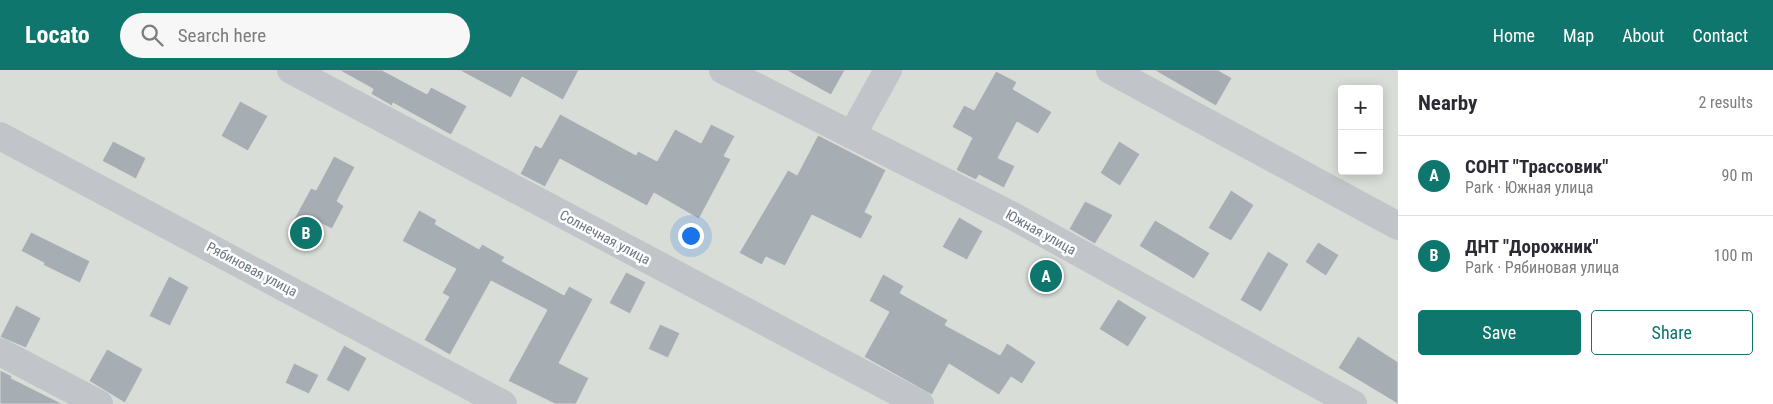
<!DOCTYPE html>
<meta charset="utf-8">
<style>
:root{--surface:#fff;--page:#f7f7f7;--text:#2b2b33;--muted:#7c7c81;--line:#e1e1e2;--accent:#0f766e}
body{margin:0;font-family:"Roboto Condensed",sans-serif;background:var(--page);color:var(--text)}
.controls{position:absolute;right:15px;top:15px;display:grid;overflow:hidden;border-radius:5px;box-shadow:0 2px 12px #0003}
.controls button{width:45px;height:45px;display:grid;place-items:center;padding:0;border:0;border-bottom:1px solid var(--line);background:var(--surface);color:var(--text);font:25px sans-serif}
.you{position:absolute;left:690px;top:165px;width:18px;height:18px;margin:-12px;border:4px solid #fff;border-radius:50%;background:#1a73e8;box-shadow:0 0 0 8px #1a73e833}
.badge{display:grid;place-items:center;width:32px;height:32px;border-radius:50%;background:var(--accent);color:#fff;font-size:16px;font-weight:700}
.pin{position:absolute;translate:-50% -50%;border:2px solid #fff;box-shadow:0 1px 5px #0006}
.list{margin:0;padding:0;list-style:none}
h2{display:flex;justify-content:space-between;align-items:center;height:65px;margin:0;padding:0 20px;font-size:21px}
h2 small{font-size:16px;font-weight:400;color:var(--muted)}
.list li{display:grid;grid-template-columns:32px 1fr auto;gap:15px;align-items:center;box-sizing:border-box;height:80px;padding:0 20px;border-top:1px solid var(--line)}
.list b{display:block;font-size:19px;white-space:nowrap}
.list p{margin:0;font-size:16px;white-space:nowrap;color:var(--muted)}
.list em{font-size:16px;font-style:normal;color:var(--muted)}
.actions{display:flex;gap:10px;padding:15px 20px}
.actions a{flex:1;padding:11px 0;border:1px solid var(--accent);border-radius:5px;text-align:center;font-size:18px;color:var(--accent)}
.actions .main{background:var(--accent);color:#fff}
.icon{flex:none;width:28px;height:28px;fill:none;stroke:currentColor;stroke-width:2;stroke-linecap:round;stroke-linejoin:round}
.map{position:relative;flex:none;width:1398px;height:334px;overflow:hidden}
header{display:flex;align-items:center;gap:30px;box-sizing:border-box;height:70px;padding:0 25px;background:var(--accent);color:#fff}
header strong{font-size:24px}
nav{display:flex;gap:28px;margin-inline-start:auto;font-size:18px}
.search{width:350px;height:45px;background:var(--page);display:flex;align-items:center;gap:12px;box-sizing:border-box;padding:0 18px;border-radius:28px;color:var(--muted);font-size:19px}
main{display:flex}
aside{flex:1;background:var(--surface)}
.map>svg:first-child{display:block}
.green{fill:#d9ddd7;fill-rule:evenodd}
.building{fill:#a6adb3;stroke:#dbdbd9}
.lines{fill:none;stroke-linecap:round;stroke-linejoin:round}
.minor{stroke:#c1c4c8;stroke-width:28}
.labels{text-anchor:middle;stroke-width:5;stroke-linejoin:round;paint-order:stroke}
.street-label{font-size:14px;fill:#6b7885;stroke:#fff}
</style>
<header>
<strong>Locato</strong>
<div class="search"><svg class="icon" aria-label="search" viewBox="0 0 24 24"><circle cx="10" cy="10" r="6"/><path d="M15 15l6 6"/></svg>Search here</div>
<nav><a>Home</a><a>Map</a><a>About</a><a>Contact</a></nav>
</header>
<main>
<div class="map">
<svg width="1398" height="334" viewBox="0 0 1398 334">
<rect width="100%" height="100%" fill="#f9f9f7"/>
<path class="green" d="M0,0H1398V334H0ZM1342,19H1379V101H1342Z"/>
<g class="building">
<path d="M339,0H382L427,24L431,17L467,36L451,65L393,33L392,36L371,24L373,19Z"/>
<path d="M459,0H579L563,30L522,7L511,28Z"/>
<path d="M786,0H845L831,25Z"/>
<path d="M1154,0H1218L1232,8L1216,36Z"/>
<path d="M996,1L1017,12L1013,19L1052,42L1038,64L1017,52L998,88L1015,96L1004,118L979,105L976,110L956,100L972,68L952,57L964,35L974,40Z"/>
<path d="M240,31L268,46L248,81L221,66Z"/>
<path d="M560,44L636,85L638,81L657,91L675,59L701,73L711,54L735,66L724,86L731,89L699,149L654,123L647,136L560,89L545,117L520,104L535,75L541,78Z"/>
<path d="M818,65L886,100L865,142L873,146L861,169L812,145L785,196L766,187L762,195L739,183L788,100L797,105Z"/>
<path d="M113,71L146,88L136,109L102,91Z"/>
<path d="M1119,71L1140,84L1120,116L1100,103Z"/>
<path d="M334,86L355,97L337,131L344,136L332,159L316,151L312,158L294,149L311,118L316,120Z"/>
<path d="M1231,120L1254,135L1231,171L1208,158Z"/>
<path d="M1085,131L1113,145L1095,174L1069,159Z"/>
<path d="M419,140L437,150L435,154L479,179L482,174L505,187L502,191L564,225L569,216L593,229L559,293L589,308L576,334H555L508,311L547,240L491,211L450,285L424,270L449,227L442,223L456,199L402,171Z"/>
<path d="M959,147L983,161L967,190L942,177Z"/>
<path d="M1155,150L1210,183L1194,209L1139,176Z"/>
<path d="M31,162L90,191L80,213L43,195L44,193L21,181Z"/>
<path d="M1318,172L1339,185L1326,206L1305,192Z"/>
<path d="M1268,181L1289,194L1261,242L1240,230Z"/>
<path d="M626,202L646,212L630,244L609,233Z"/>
<path d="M883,204L904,216L900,223L948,250L945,255L1000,285L1007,273L1036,292L1022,314L1011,307L999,325L949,294L932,325L864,287L889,242L869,231Z"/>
<path d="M169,206L189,217L170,256L149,246Z"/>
<path d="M1118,229L1147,247L1128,277L1099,259Z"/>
<path d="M16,235L41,248L26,278L0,267Z"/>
<path d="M660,254L680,263L668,288L648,279Z"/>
<path d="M1358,266L1398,292V334L1338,298Z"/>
<path d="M344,275L367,288L349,322L326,310Z"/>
<path d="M107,279L143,299L125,333L89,311Z"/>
<path d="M294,293L319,305L309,324L285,313Z"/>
<path d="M0,300L12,306L11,308L63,334H0Z"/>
</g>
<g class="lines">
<g class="minor">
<path d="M291,0L920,334"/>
<path d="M723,0L1011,145L1353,334"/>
<path d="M1110,0L1398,156"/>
<path d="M852,65L888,0"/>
<path d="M0,66L503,334"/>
<path d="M0,282L99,334"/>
</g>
</g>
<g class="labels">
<g class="street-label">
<text transform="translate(1041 162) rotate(29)" y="5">Южная улица</text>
<text transform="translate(605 167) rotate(28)" y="5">Солнечная улица</text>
<text transform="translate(252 199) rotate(28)" y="5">Рябиновая улица</text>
</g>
</g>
</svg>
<div class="controls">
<button>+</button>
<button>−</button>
</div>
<div class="you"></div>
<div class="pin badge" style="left:1046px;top:206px">A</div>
<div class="pin badge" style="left:306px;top:163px">B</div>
</div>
<aside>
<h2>Nearby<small>2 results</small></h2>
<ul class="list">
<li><span class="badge">A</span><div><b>СОНТ &quot;Трассовик&quot;</b><p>Park · Южная улица</p></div><em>90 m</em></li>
<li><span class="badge">B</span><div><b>ДНТ &quot;Дорожник&quot;</b><p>Park · Рябиновая улица</p></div><em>100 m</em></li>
</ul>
<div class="actions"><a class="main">Save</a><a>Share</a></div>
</aside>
</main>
